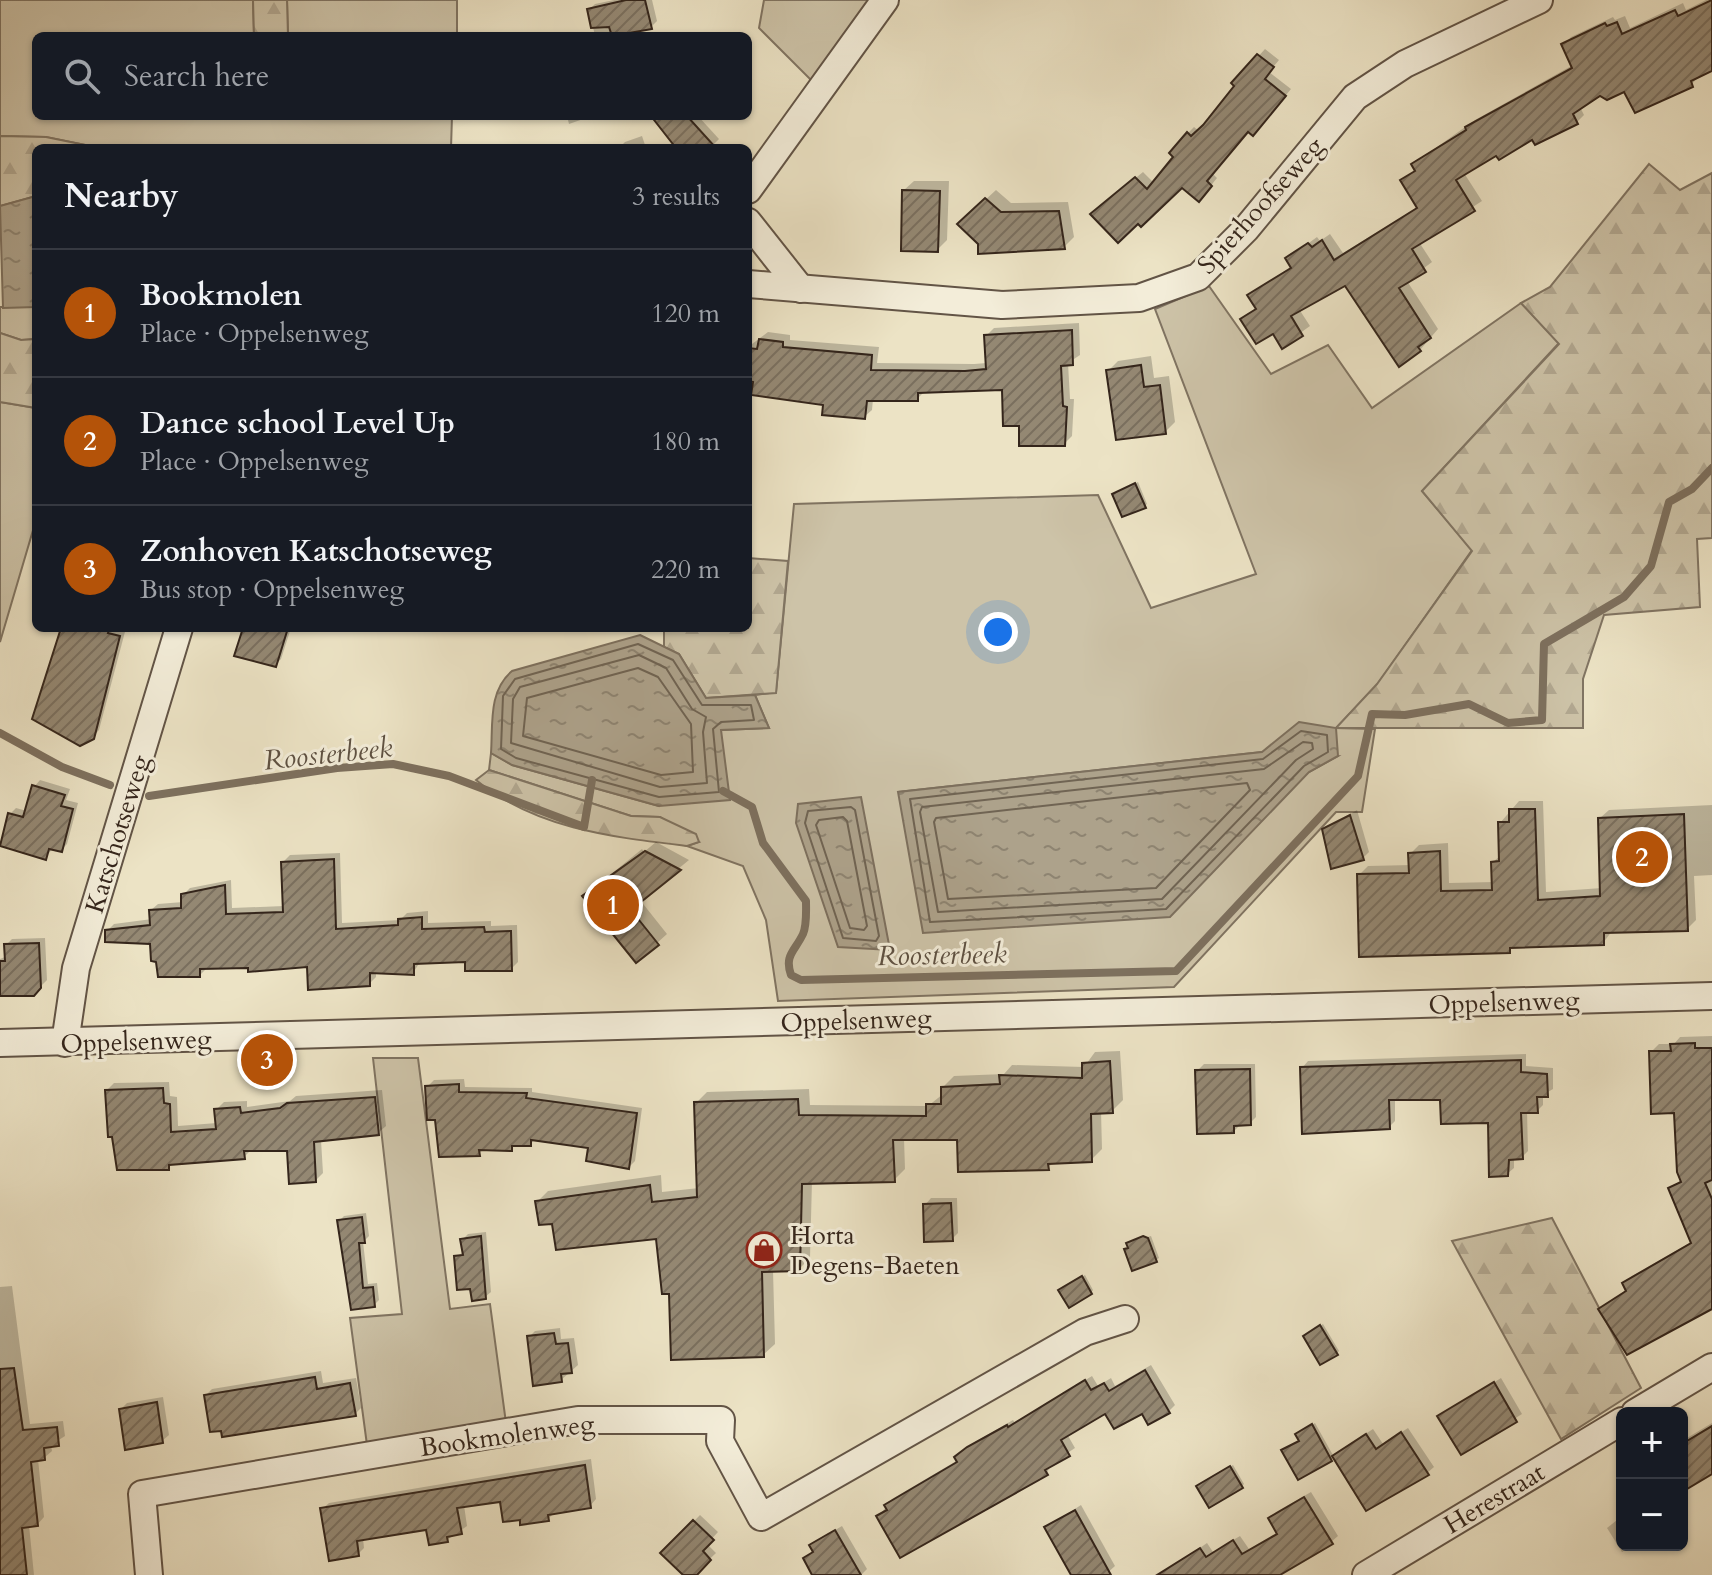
<!DOCTYPE html>
<meta charset="utf-8">
<style>
:root{--surface:#171b24;--page:#242831;--text:#f1f3f6;--muted:#9ea1a6;--line:#363941;--accent:#b45309}
body{margin:0;font-family:Cardo,serif;background:var(--page);color:var(--text)}
.controls{position:absolute;right:24px;bottom:24px;display:grid;overflow:hidden;border-radius:12px;box-shadow:0 2px 6px #0004}
.controls button{width:72px;height:72px;display:grid;place-items:center;padding:0;border:0;border-bottom:2px solid var(--line);background:var(--surface);color:var(--text);font:40px sans-serif}
.you{position:absolute;left:998px;top:632px;width:28px;height:28px;margin:-20px;border:6px solid #fff;border-radius:50%;background:#1a73e8;box-shadow:0 0 0 12px #1a73e833}
.badge{display:grid;place-items:center;width:52px;height:52px;border-radius:50%;background:var(--accent);color:#fff;font-size:26px;font-weight:700}
.pin{position:absolute;translate:-50% -50%;border:4px solid #fff;box-shadow:0 2px 8px #0006}
.list{margin:0;padding:0;list-style:none}
h2{display:flex;justify-content:space-between;align-items:center;height:104px;margin:0;padding:0 32px;font-size:34px}
h2 small{font-size:26px;font-weight:400;color:var(--muted)}
.list li{display:grid;grid-template-columns:52px 1fr auto;gap:24px;align-items:center;box-sizing:border-box;height:128px;padding:0 32px;border-top:2px solid var(--line)}
.list b{display:block;font-size:30px;white-space:nowrap}
.list p{margin:0;font-size:26px;white-space:nowrap;color:var(--muted)}
.list em{font-size:26px;font-style:normal;color:var(--muted)}
.icon{flex:none;width:44px;height:44px;fill:none;stroke:currentColor;stroke-width:2;stroke-linecap:round;stroke-linejoin:round}
.map{position:relative;flex:none;width:1712px;height:1575px;overflow:hidden}
.search{position:absolute;background:var(--surface);box-shadow:0 2px 6px #0004;left:32px;top:32px;width:720px;height:88px;display:flex;align-items:center;gap:20px;box-sizing:border-box;padding:0 28px;border-radius:12px;color:var(--muted);font-size:30px}
.panel{position:absolute;background:var(--surface);box-shadow:0 2px 6px #0004;left:32px;top:144px;width:720px;height:488px;border-radius:12px}
.map>svg:first-child{display:block}
.grass{fill:#cdc3a8;stroke:#807462;stroke-width:2;fill-rule:evenodd}
.forest{fill:url(#forest-firs);stroke:#807462;stroke-width:2}
.water{fill:url(#water-ripples);stroke:#7d705e;stroke-width:2}
.shadow{fill:#0003}
.lines{fill:none;stroke-linecap:round;stroke-linejoin:round}
.shore{stroke:#706453;stroke-width:2}
.stream{stroke:#7d705e;stroke-width:8}
.building{fill:url(#building-hatch);stroke:#34251b;stroke-width:2}
.minor-casing{stroke:#625446;stroke-width:30}
.minor{stroke:#f3edd9;stroke-width:26}
.labels{text-anchor:middle;stroke-width:6;stroke-linejoin:round;paint-order:stroke}
.street-label{font-size:26px;fill:#34251b;stroke:#f3edd9}
.poi-label{font-size:26px;fill:#34251b;stroke:#f3edd9;text-anchor:start}
.water-label{font-size:28px;font-style:italic;fill:#5e5142;stroke:#f3edd9}
</style>
<div class="map">
<svg width="1712" height="1575" viewBox="0 0 1712 1575">
<defs>
<pattern id="forest-firs" width="22" height="20" patternUnits="userSpaceOnUse" patternTransform="scale(2)"><rect width="22" height="20" fill="#cdc3a8"/><path d="M5 1l3.5 6h-7zM16 11l3.5 6h-7z" fill="#b1a790"/></pattern>
<pattern id="water-ripples" width="26" height="14" patternUnits="userSpaceOnUse" patternTransform="scale(2)"><rect width="26" height="14" fill="#ada28b"/><path d="M2 4q2-2 4 0t4 0M15 11q2-2 4 0t4 0" fill="none" stroke="#8e8471"/></pattern>
<pattern id="building-hatch" width="6" height="6" patternUnits="userSpaceOnUse" patternTransform="scale(2)"><rect width="6" height="6" fill="#948873"/><path d="M-1 1l2-2M0 6l6-6M5 7l2-2" fill="none" stroke="#7a6f5e"/></pattern>
</defs>
<rect width="100%" height="100%" fill="#ece3c5"/>
<filter id="stains"><feTurbulence type="fractalNoise" baseFrequency=".0025" numOctaves="4"/><feColorMatrix values="0 0 0 0 .2 0 0 0 0 .09 0 0 0 0 .02 0 0 0 .5 -.17"/></filter>
<radialGradient id="worn" r=".72"><stop offset=".6" stop-color="#630" stop-opacity="0"/><stop offset="1" stop-color="#630" stop-opacity=".3"/></radialGradient>
<g class="grass">
<path d="M0,0H253L254,36H36V116H452L451,148H100L46,137L0,136Z"/>
<path d="M287,0H457V36H288Z"/>
<path d="M764,0H870L812,81L759,28Z"/>
<path d="M1209,286L1271,374L1328,345L1372,408L1521,303L1559,343L1422,491L1472,550L1377,685L1336,728L1375,729L1362,812H1336L1174,987L778,1001L766,920L743,866L687,846L699,842L660,817L631,816L489,770L491,753L512,765L659,806L721,730L769,728L755,695L776,692L794,504L1098,495L1151,608L1256,574L1155,309ZM1262,752L1338,756L1309,772L898,792Z"/>
<path d="M0,307H36V339L21,340L0,333Z"/>
<path d="M0,402L36,408V520L0,642Z"/>
<path d="M373,1058H418L450,1309L490,1304L506,1423L367,1445L350,1318L402,1314Z"/>
</g>
<g class="forest">
<path d="M253,0H287L288,36H254Z"/>
<path d="M0,136L46,137L100,148H36V196L0,206Z"/>
<path d="M1649,164L1680,190L1712,173V538L1697,539L1700,607L1604,615L1583,679V728H1336L1377,684L1472,551L1422,491L1559,344L1521,303L1550,287Z"/>
<path d="M0,333L21,340L36,339V408L0,402Z"/>
<path d="M748,558L788,561L776,693L706,698L679,654L664,647V628H748Z"/>
<path d="M489,770L631,816L660,817L696,834L699,842L687,846C612,837 536,829 476,780Z"/>
<path d="M1552,1218L1641,1388L1561,1439L1452,1241Z"/>
</g>
<g class="water">
<path d="M36,196V307L3,308L0,206Z"/>
<path d="M640,635L679,654L706,698L755,695L769,728L721,730L730,800L659,806L512,765L491,753C493,725 488,691 512,671Z"/>
<path d="M1299,722L1336,728L1338,756L1309,772L1170,917L923,933L898,792L1262,752Z"/>
<path d="M861,797L890,950L838,947L796,823L798,804Z"/>
</g>
<g class="shadow">
<path d="M614,0H652L657,21L651,27L595,36L589,10L595,4Z"/>
<path d="M1706,0H1712V62L1691,85L1600,94L1580,107L1584,115L1577,122L1496,153L1464,173L1482,201L1419,242L1432,262L1407,281L1438,329L1420,350L1346,283L1299,309L1310,326L1282,346L1273,332L1243,320L1257,308L1249,295L1292,266L1287,259L1317,237L1320,241L1330,234L1343,253L1418,207L1402,181L1416,169L1413,164L1475,120L1573,65L1564,45L1571,37L1613,17L1615,20L1625,16L1630,28L1683,3L1686,10Z"/>
<path d="M1265,49L1279,60L1269,72L1291,89L1259,128L1248,129L1212,173L1217,178L1205,193L1182,185L1099,208L1143,172L1154,183L1176,157L1188,133L1194,127L1199,131L1237,86L1234,83Z"/>
<path d="M567,116H589V117L569,124Z"/>
<path d="M656,116H698L719,139L710,148H680Z"/>
<path d="M642,136L646,148H619L625,142Z"/>
<path d="M914,181H949L947,240L937,250L904,190Z"/>
<path d="M996,190L1011,203L1068,202L1074,237L1064,247L970,214Z"/>
<path d="M1079,323L1080,355L1068,363L1070,399H1074L1072,436L1064,444L1021,424L1004,388L925,391L917,399H873L872,410L864,417L825,404L748,392V347L768,332L790,335V340L879,347L877,363L974,364L987,363L986,336L994,328Z"/>
<path d="M1151,356L1154,378L1169,376L1175,422L1165,432L1108,371L1118,361Z"/>
<path d="M1138,482L1147,504L1144,506L1114,494Z"/>
<path d="M89,628H126L99,730L93,737Z"/>
<path d="M241,628H291L281,659L275,665Z"/>
<path d="M40,780L70,789L66,800L78,803L67,844L61,850L53,848L45,858L10,814L16,808L27,811L34,787Z"/>
<path d="M1519,801H1543L1546,892L1602,888L1600,818L1609,810L1712,805V875L1694,876L1696,920L1687,929L1612,931L1603,943L1514,946L1509,951L1359,875L1368,866L1411,865L1410,854L1419,845L1448,843L1449,883L1494,882L1493,862L1501,855L1500,823Z"/>
<path d="M1357,810L1369,852L1363,858L1324,830Z"/>
<path d="M656,842L689,860L640,900L667,934L657,943L584,896L642,849L644,852Z"/>
<path d="M340,853L342,923L400,920L407,913L428,911V923L491,921V926L517,925L518,962L511,969L467,960L420,962L413,973L376,971V977L369,984L309,965L208,967L200,975L152,942L107,931L114,924L152,919L151,910L158,904L183,902V895L190,888L231,880L232,908L284,906L283,862L290,855Z"/>
<path d="M45,938L47,980L33,994H0V959L7,956L6,945L12,939Z"/>
<path d="M1712,1036V1298L1601,1309L1627,1289L1624,1284L1632,1276L1693,1241L1670,1189L1682,1179L1676,1111L1651,1052L1659,1044H1674L1680,1037Z"/>
<path d="M1120,1051L1123,1100L1112,1111H1101L1102,1149L1091,1160L1054,1161L1048,1168L959,1138H904L905,1169L894,1180L812,1181L810,1258L799,1269L773,1270L775,1344L763,1355L671,1292L658,1237L553,1221L537,1202L548,1191L661,1175L662,1192L699,1188L696,1103L707,1092L809,1089L810,1105L928,1106L943,1094V1087L954,1076L1004,1074L1012,1065L1084,1067L1095,1052Z"/>
<path d="M1526,1054V1066L1553,1068V1089L1543,1095V1105L1537,1111H1527L1528,1151L1522,1157H1514V1168L1507,1174L1490,1121L1442,1098H1395V1121L1389,1127L1302,1068L1308,1061Z"/>
<path d="M1204,1064H1255L1256,1117L1250,1123L1240,1125L1234,1131L1197,1071Z"/>
<path d="M464,1079L465,1087L532,1088V1092L642,1108L635,1161L629,1167L591,1146L536,1139L530,1144H516L511,1149L484,1148L479,1154L437,1118L427,1087L434,1080Z"/>
<path d="M169,1082L170,1096L177,1097L178,1126L217,1123L216,1110L224,1102L247,1101V1107L290,1101L296,1096L382,1090L386,1126L378,1133L321,1140L323,1173L316,1180L288,1149L251,1150L244,1157L173,1163L168,1168L107,1090L114,1083Z"/>
<path d="M931,1198H957L958,1233L952,1239L925,1205Z"/>
<path d="M366,1213L369,1236L363,1242L368,1284L377,1283L379,1300L374,1305L353,1308L339,1221L344,1216Z"/>
<path d="M486,1232L491,1292L485,1297L472,1287L456,1257L465,1251L462,1240L468,1234Z"/>
<path d="M1151,1236L1159,1258L1156,1260L1128,1243Z"/>
<path d="M1085,1275L1093,1290L1091,1293L1063,1288Z"/>
<path d="M12,1286L30,1424L63,1421L65,1436L51,1445L52,1451L44,1458L38,1459L44,1517L37,1525H29L34,1575H0V1287Z"/>
<path d="M1323,1324L1339,1351L1337,1353L1308,1334Z"/>
<path d="M560,1328L561,1339L574,1338L578,1365L561,1380L529,1337L535,1331Z"/>
<path d="M1151,1365L1175,1405L1169,1411L1106,1412L1067,1434L1075,1448L1051,1464L1047,1473L879,1516L892,1499L958,1460L963,1451L975,1442L1013,1420L1015,1423L1092,1376L1098,1386L1111,1378L1115,1386Z"/>
<path d="M321,1371L323,1383L356,1378L361,1408L355,1414L206,1395L212,1389Z"/>
<path d="M1501,1378L1522,1414L1462,1452L1439,1417Z"/>
<path d="M163,1397L169,1435L162,1441L121,1409L127,1403Z"/>
<path d="M1315,1423L1334,1457L1298,1477L1286,1448L1301,1440L1300,1432Z"/>
<path d="M1712,1423V1471L1682,1489V1441Z"/>
<path d="M1408,1428L1434,1467L1427,1473L1341,1450L1373,1429L1383,1444Z"/>
<path d="M591,1459L596,1499L590,1506L555,1512L548,1519L521,1517L501,1500L464,1505L467,1526L447,1540L427,1528L363,1538L364,1548L358,1554L322,1509L329,1503Z"/>
<path d="M1233,1465L1244,1484L1242,1486L1201,1484Z"/>
<path d="M1311,1492L1338,1536L1331,1542L1264,1575H1161L1207,1543L1213,1552L1240,1536L1249,1549L1278,1532L1270,1519L1276,1512Z"/>
<path d="M1081,1505L1115,1566L1105,1575H1073L1047,1527Z"/>
<path d="M700,1515L718,1532L707,1544L716,1553L694,1574L663,1553Z"/>
<path d="M1622,1516V1545H1633L1622,1552L1607,1528Z"/>
<path d="M842,1526L867,1569L861,1575H829L805,1558L814,1550L812,1546L818,1540Z"/>
</g>
<g class="lines">
<g class="shore">
<path d="M638,644L673,660L702,705H751L754,720L721,722L713,729L719,792L659,797L516,758L501,749L503,696L515,679Z"/>
<path d="M639,655L666,668L692,709L706,717L703,732L707,783L660,787L511,743L513,699L520,687Z"/>
<path d="M638,668L658,677L691,724L693,772L661,775L523,736L527,698Z"/>
<path d="M1301,731L1327,735L1328,752L1304,766L1166,909L930,922L910,799L1263,759Z"/>
<path d="M1303,742L1312,743L1313,749L1296,760L1162,899L938,912L920,812L922,807L1264,769Z"/>
<path d="M1247,783L1250,790L1156,888L948,899L934,822L936,818Z"/>
<path d="M851,807L855,810L879,936L876,941L843,938L805,823L808,811Z"/>
<path d="M843,817L847,821L867,926L864,930L850,928L816,825L819,820Z"/>
</g>
<g class="stream">
<path d="M0,733L62,767L110,785"/>
<path d="M723,791L752,807L763,843L806,901C806,911 807,925 803,934C795,951 784,955 791,975L801,980L1176,971L1358,776L1372,714L1405,715L1469,704L1508,723L1542,720L1544,644L1624,597L1651,566L1669,502L1692,489L1712,468"/>
<path d="M149,796L337,768L393,764L449,776L584,827L592,780"/>
</g>
</g>
<g class="building">
<path d="M626,0H645L652,29L612,36L609,27L591,28L587,9Z"/>
<path d="M1712,0V71L1691,81L1693,87L1635,113L1624,92L1607,100L1600,96L1573,114L1578,124L1535,145L1532,140L1499,160L1496,156L1456,180L1475,211L1412,249L1426,272L1399,288L1431,338L1418,347L1421,351L1399,367L1345,286L1291,316L1303,336L1282,349L1273,334L1256,344L1240,319L1256,309L1247,295L1291,268L1285,258L1308,243L1312,247L1322,240L1334,260L1417,208L1400,180L1415,171L1411,164L1466,130L1465,127L1572,68L1561,44L1605,23L1607,26L1617,22L1622,34L1675,10L1678,16Z"/>
<path d="M1257,54L1274,67L1265,79L1286,96L1253,136L1248,132L1207,181L1212,186L1199,202L1182,188L1141,227L1138,224L1118,243L1090,214L1135,177L1147,189L1173,157L1169,153L1187,132L1191,136L1203,125L1234,86L1231,83Z"/>
<path d="M651,116H687L716,148H676Z"/>
<path d="M902,190L940,191L938,252L901,251Z"/>
<path d="M985,198L1001,212L1059,211L1065,249L978,254V244L957,224Z"/>
<path d="M1072,330L1073,365L1061,366L1063,406L1067,407L1065,446H1019V426H1003L1002,390L918,393V401H867L865,419L822,415L823,405L751,395L753,382L748,381V348L757,349L759,339L783,342V347L872,355L871,370L965,371L986,369L984,335Z"/>
<path d="M1141,365L1144,387L1160,385L1166,434L1116,440L1106,370Z"/>
<path d="M1135,483L1146,508L1122,517L1112,494Z"/>
<path d="M61,628H110L108,633L120,636L94,739L80,746L32,719Z"/>
<path d="M243,628H288L276,667L234,656Z"/>
<path d="M32,785L65,795L61,806L73,809L62,852L49,849L46,860L0,846L8,813L23,817Z"/>
<path d="M1509,809H1535L1538,900L1600,896L1598,818L1684,814L1688,931L1604,933V945L1510,948V953L1359,957L1357,874L1409,873L1408,853L1440,851L1441,891L1492,890L1491,862L1499,861L1498,822H1509Z"/>
<path d="M1350,815L1364,860L1331,869L1322,829Z"/>
<path d="M645,851L681,870L631,910L659,945L636,963L582,896Z"/>
<path d="M334,859L336,929L398,925V919L422,917V929L484,927L485,932L511,931L512,971H465V962L414,964V975L370,973V986L308,990L307,967L248,972V968L200,969V977H158L156,962L151,961L150,944L105,942V930L150,925L149,910L181,908V894L225,885L226,914L283,912L281,862Z"/>
<path d="M39,943L41,988L34,996H0V961H5L4,944Z"/>
<path d="M1695,1043V1048H1712V1180L1705,1183L1712,1199V1309L1627,1355L1598,1309L1626,1291L1622,1283L1691,1243L1668,1188L1681,1182L1677,1172L1674,1113L1651,1114L1649,1051H1671L1670,1044Z"/>
<path d="M1521,1060V1072L1547,1074L1548,1097H1537L1538,1113H1521L1523,1159L1509,1160L1508,1176L1489,1177L1488,1123L1441,1124L1440,1100H1389L1390,1129L1302,1134L1300,1067Z"/>
<path d="M1110,1061L1113,1113L1091,1114L1092,1162L1048,1164L1049,1170L958,1172L957,1140H893L895,1182L802,1184L800,1271L762,1272L764,1357L671,1360L669,1294H662L656,1239L556,1250L552,1224L539,1225L535,1201L650,1185L652,1202L697,1197L694,1102L798,1099L799,1115L926,1116V1104H941V1087L1000,1084L999,1075L1082,1078V1063Z"/>
<path d="M1250,1069L1251,1125L1234,1126V1133L1197,1134L1195,1070Z"/>
<path d="M459,1084V1092L527,1093L526,1098L637,1113L629,1169L586,1161L588,1148L531,1140V1146H512V1151L479,1150L480,1156L439,1157L435,1120H427L425,1086Z"/>
<path d="M163,1088L164,1103L170,1104L171,1132L216,1129L214,1109L240,1107L241,1113L280,1108L287,1103L375,1097L379,1135L314,1142L316,1182L289,1184L287,1151H244L245,1159L169,1165V1170H117L112,1137H108L105,1090Z"/>
<path d="M951,1203L953,1241L924,1242L923,1204Z"/>
<path d="M362,1217L365,1243H359L363,1288L373,1287L375,1307L351,1310L337,1220Z"/>
<path d="M481,1236L486,1299L472,1301L470,1289L457,1290L454,1256L463,1255L460,1239Z"/>
<path d="M1143,1236L1148,1238L1157,1262L1132,1271L1124,1249L1128,1248L1126,1243Z"/>
<path d="M1082,1276L1092,1294L1069,1308L1058,1290Z"/>
<path d="M1320,1325L1338,1355L1320,1365L1303,1336Z"/>
<path d="M554,1333L556,1344L568,1343L572,1373L561,1374L562,1382L533,1386L527,1336Z"/>
<path d="M14,1368L23,1430L57,1427L59,1446L44,1448L45,1460L31,1462L38,1526L22,1528L27,1575H0V1369Z"/>
<path d="M1145,1370L1170,1413L1148,1425L1142,1414L1114,1429L1105,1414L1061,1440L1070,1456L1045,1470L1048,1475L900,1558L876,1516L887,1510L884,1505L957,1462L954,1457L967,1447L1007,1425L1008,1427L1085,1380L1091,1390L1104,1383L1109,1391Z"/>
<path d="M315,1377L317,1389L350,1383L356,1416L222,1437L221,1431L210,1432L204,1395Z"/>
<path d="M1494,1382L1517,1422L1461,1455L1437,1416Z"/>
<path d="M157,1402L163,1443L125,1450L119,1409Z"/>
<path d="M1312,1424L1332,1461L1298,1480L1281,1450L1299,1441L1295,1434Z"/>
<path d="M1712,1426V1474L1682,1492V1444Z"/>
<path d="M1401,1432L1429,1475L1366,1511L1332,1456L1366,1434L1376,1449Z"/>
<path d="M585,1465L591,1508L548,1515L549,1521L520,1525V1520L503,1522L500,1502L457,1508L462,1534L447,1537L448,1542L429,1545L426,1530L357,1541L359,1556L329,1561L320,1508Z"/>
<path d="M1230,1466L1243,1488L1209,1508L1196,1486Z"/>
<path d="M1304,1497L1333,1544L1280,1575H1157L1200,1548L1206,1557L1233,1540L1242,1554L1277,1534L1268,1518Z"/>
<path d="M1075,1510L1111,1575H1071L1044,1527Z"/>
<path d="M693,1520L714,1540L703,1551L711,1560L697,1575H683L660,1553Z"/>
<path d="M835,1530L861,1575H812L803,1558L813,1552L809,1545Z"/>
</g>
<g class="lines">
<defs>
<g id="minor">
<path d="M748,190L885,0"/>
<path d="M748,222L801,289"/>
<path d="M748,284L1002,305L1139,298L1198,277L1246,229L1355,97L1405,64L1539,0"/>
<path d="M0,1043L1712,996"/>
<path d="M65,1043L76,968L179,628"/>
<path d="M1635,1413L1712,1367"/>
<path d="M149,1575L142,1494L578,1420H721L720,1441L761,1517L1085,1332L1125,1319"/>
<path d="M1366,1575L1622,1421"/>
</g>
</defs>
<use href="#minor" class="minor-casing"/>
<use href="#minor" class="minor"/>
</g>
<defs>
<symbol id="shop-ring" viewBox="-11 -11 22 22"><circle r="9.5" fill="#f3edd9" stroke="#8f2418" stroke-width="1.5"/><path d="M-5-2.5h2.3a2.7 3.5 0 0 1 5.4 0H5L5.5 6h-11ZM-1.5-2.5h3a1.5 2.3 0 0 0-3 0Z" fill="#8f2418"/></symbol>
</defs>
<g fill-rule="evenodd">
<use href="#shop-ring" x="744" y="1230" width="40" height="40"/>
</g>
<g class="labels">
<g class="street-label">
<text transform="translate(1260 205) rotate(-48)" y="9">Spierhoofseweg</text>
<text transform="translate(117 834) rotate(-73)" y="9">Katschotseweg</text>
<text transform="translate(1504 1002) rotate(-2)" y="9">Oppelsenweg</text>
<text transform="translate(856 1020) rotate(-2)" y="9">Oppelsenweg</text>
<text transform="translate(136 1041) rotate(-2)" y="9">Oppelsenweg</text>
<text transform="translate(507 1435) rotate(-8)" y="9">Bookmolenweg</text>
<text transform="translate(1494 1498) rotate(-31)" y="9">Herestraat</text>
</g>
<g class="poi-label">
<text x="790" y="1244">Horta<tspan x="790" dy="30">Degens-Baeten</tspan></text>
</g>
<g class="water-label">
<text transform="translate(328 753) rotate(-6)" y="10">Roosterbeek</text>
<text transform="translate(942 954) rotate(-1)" y="10">Roosterbeek</text>
</g>
</g>
<rect width="100%" height="100%" filter="url(#stains)"/>
<rect width="100%" height="100%" fill="url(#worn)"/>
</svg>
<div class="controls">
<button>+</button>
<button>−</button>
</div>
<div class="you"></div>
<div class="pin badge" style="left:613px;top:905px">1</div>
<div class="pin badge" style="left:1642px;top:857px">2</div>
<div class="pin badge" style="left:267px;top:1060px">3</div>
<div class="search"><svg class="icon" aria-label="search" viewBox="0 0 24 24"><circle cx="10" cy="10" r="6"/><path d="M15 15l6 6"/></svg>Search here</div>
<section class="panel">
<h2>Nearby<small>3 results</small></h2>
<ul class="list">
<li><span class="badge">1</span><div><b>Bookmolen</b><p>Place · Oppelsenweg</p></div><em>120 m</em></li>
<li><span class="badge">2</span><div><b>Dance school Level Up</b><p>Place · Oppelsenweg</p></div><em>180 m</em></li>
<li><span class="badge">3</span><div><b>Zonhoven Katschotseweg</b><p>Bus stop · Oppelsenweg</p></div><em>220 m</em></li>
</ul>
</section>
</div>
